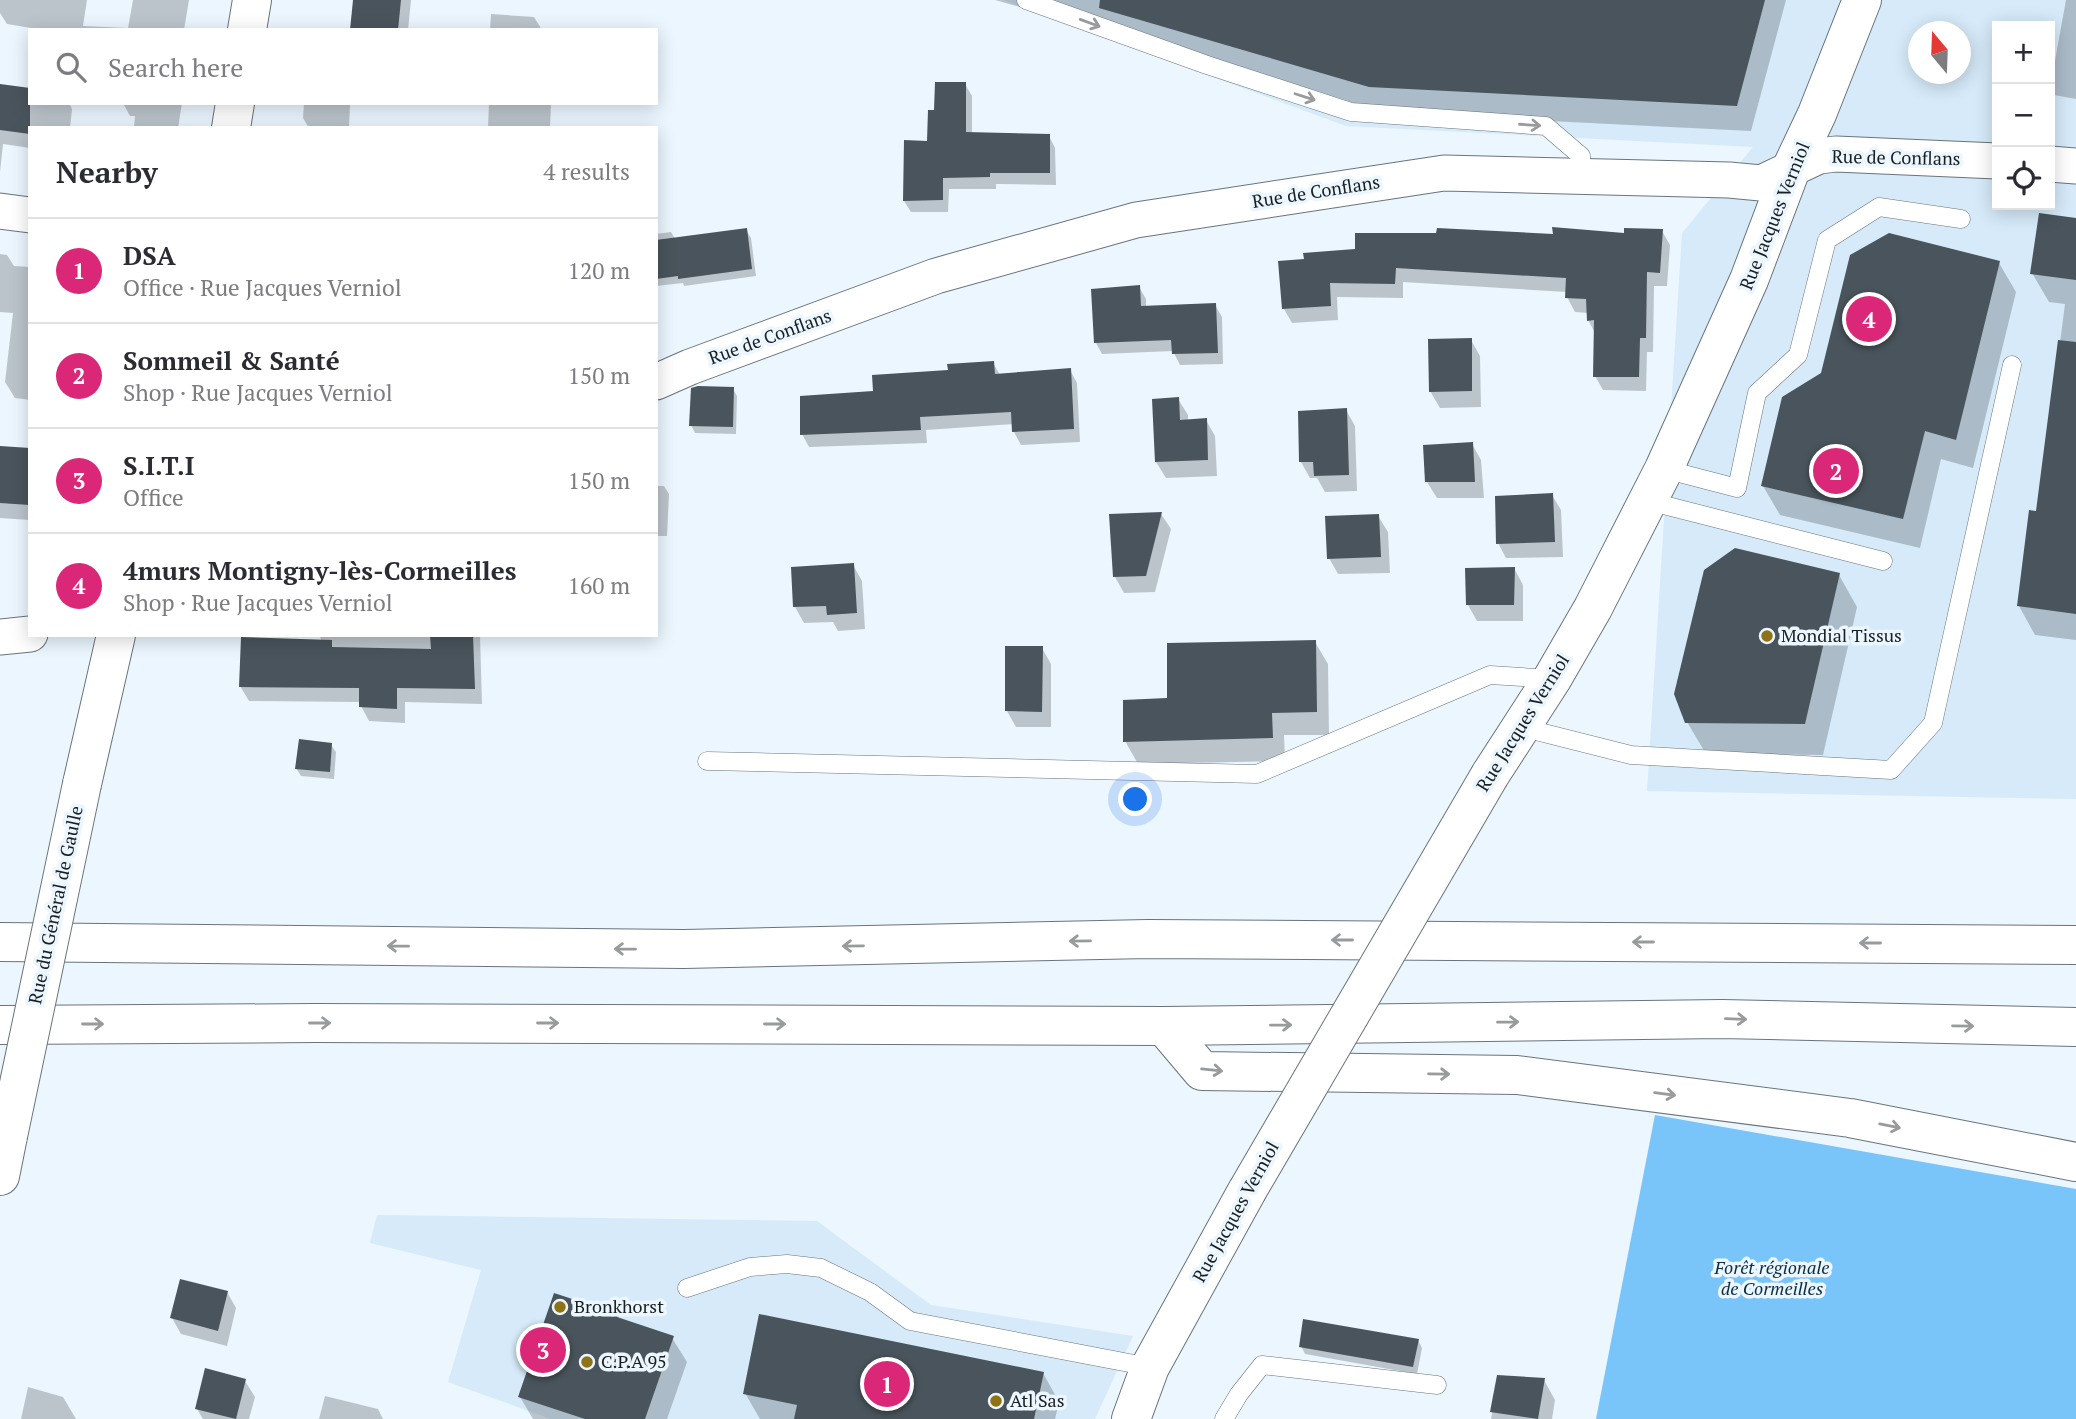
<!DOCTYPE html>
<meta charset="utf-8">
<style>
:root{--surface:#fff;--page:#f7f7f7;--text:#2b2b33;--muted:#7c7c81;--line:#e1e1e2;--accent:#db2777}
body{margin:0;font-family:"PT Serif",serif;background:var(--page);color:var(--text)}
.controls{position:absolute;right:21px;top:21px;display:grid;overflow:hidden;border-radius:0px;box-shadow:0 4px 18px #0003}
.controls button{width:63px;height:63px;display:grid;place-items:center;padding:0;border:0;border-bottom:2px solid var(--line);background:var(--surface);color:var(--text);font:35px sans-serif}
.compass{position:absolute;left:1908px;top:21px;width:63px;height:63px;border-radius:50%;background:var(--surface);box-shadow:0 4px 18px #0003;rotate:341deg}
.you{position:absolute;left:1136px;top:800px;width:24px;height:24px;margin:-18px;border:5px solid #fff;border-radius:50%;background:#1a73e8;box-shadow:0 0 0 10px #1a73e833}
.badge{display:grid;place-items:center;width:46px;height:46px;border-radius:50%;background:var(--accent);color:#fff;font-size:23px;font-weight:700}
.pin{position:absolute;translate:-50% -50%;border:4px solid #fff;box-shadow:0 2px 7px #0006}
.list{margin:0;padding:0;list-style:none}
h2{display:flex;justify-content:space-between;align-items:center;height:91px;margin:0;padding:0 28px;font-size:30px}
h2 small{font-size:23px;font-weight:400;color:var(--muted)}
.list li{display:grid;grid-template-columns:46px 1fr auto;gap:21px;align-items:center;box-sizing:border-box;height:105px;padding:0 28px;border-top:2px solid var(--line)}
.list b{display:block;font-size:26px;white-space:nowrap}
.list p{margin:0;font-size:23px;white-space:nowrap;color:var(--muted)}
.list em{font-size:23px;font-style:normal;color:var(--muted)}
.icon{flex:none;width:38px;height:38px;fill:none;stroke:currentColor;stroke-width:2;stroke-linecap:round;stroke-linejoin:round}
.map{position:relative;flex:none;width:2076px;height:1419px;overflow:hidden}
.search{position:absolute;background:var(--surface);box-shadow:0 4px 18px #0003;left:28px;top:28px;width:630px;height:77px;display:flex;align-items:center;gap:18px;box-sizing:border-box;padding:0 24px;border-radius:0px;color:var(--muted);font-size:26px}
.panel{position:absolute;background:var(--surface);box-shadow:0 4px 18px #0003;left:28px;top:126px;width:630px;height:511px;border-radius:0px}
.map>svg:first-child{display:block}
.built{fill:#d6eaf9;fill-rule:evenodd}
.forest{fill:#79c4f9}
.shadow{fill:#0003}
.building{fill:#49545c}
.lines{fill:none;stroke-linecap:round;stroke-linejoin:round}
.service-casing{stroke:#69747d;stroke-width:19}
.minor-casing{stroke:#69747d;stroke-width:37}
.tertiary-casing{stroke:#69747d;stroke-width:40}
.motorway-casing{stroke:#69747d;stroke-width:40}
.service{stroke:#fff;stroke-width:18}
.minor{stroke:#fff;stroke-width:35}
.tertiary{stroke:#fff;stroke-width:38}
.motorway{stroke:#fff;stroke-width:38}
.tertiary-bridge-casing{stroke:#69747d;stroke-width:40;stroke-linecap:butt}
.tertiary-bridge{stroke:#fff;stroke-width:38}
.oneway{stroke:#989a9b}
.poi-dot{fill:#8e7216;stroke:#ebf6fe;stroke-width:2.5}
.labels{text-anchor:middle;stroke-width:7;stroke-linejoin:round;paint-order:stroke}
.street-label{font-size:18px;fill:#191e21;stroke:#ebf6fe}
.poi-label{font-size:18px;fill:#191e21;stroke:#ebf6fe;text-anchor:start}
.park-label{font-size:18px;font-style:italic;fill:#0c2d42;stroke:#ebf6fe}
</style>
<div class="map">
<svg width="2076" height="1419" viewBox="0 0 2076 1419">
<rect width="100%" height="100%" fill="#ebf6fe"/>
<g class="built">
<path d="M1003,0H2076V799L1647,791L1682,233L1753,147L1346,126ZM1997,26H2050V205H1997ZM1918,32H1960V74H1918Z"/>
<path d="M377,1215L817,1221L931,1305L1133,1336L1095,1419H551L448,1382L481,1270L370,1243Z"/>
</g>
<path class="forest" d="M1655,1115L2076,1189V1419H1596Z"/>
<g class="shadow">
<path d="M0,0H87L83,26L128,28L133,0H189L184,30H43L7,24L0,13Z"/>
<path d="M355,0H411L408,30H352Z"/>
<path d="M995,0H1786L1751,131L1385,113L1314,90Z"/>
<path d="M2066,0H2076V99L2054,95L2050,88Z"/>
<path d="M491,14L534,17L542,30H490Z"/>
<path d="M965,84L972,96V134L1049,136L1055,148L1056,185L996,184V189H949L948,212H911L904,201L929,143Z"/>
<path d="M69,103L72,109L70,128H30V148L3,144L0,172V104Z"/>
<path d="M123,103H182L178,128H134L135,116H130Z"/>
<path d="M304,103H350L349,128H309L303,118Z"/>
<path d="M489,103H551L550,128H488Z"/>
<path d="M2076,220V640L2035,635L2019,606L2038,513L2065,304L2049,302L2032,273Z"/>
<path d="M746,230L751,238L756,276L684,286L683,283L656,286V234L671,232L675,239Z"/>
<path d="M1662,231L1670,245L1667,286H1654L1653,352H1647L1646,391L1603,390L1595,376V333L1588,320V313L1575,312L1567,297V292L1403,282V298L1337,297L1338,320L1292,323L1284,309L1280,262L1555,236L1626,235Z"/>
<path d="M0,254L7,255L14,266L30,267V400L15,398L5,382L13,313L0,312Z"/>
<path d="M1999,263L2016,292L1973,468L1941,459L1920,548L1780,515L1763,486Z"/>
<path d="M1139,287L1146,299V307L1215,305L1222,317L1223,364L1180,365L1173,351L1102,354L1096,343L1093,291Z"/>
<path d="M1471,340L1480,356L1481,407L1440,408L1430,391Z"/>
<path d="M993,363L1000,375L1070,370L1077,383L1080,442L1021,445L1014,432V424L926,430L927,443L809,447L802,434L875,392Z"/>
<path d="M733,389L737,396L736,434L695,433L691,425Z"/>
<path d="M1178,399L1188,415V421L1206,420L1215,436L1217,476L1166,478L1156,462Z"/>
<path d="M1346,410L1355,426L1357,491L1325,492L1317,478H1310L1301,462Z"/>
<path d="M1472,444L1481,460L1484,498H1437L1427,482Z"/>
<path d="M0,448L30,450V520L0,518Z"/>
<path d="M656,486H664L669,494L667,536H656Z"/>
<path d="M1552,495L1561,510L1563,557L1506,558L1498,543Z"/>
<path d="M1161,514L1171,529L1155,592L1124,593L1115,577Z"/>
<path d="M1378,516L1388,532L1390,573L1338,574L1329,558Z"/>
<path d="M853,565L862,581L865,629L838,631L833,622L804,623L795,607Z"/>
<path d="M1514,568L1523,585V621H1477L1468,605Z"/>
<path d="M1839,575L1857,607L1823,755L1706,754L1687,722Z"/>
<path d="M320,635H480L482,704L405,702V723L369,721L361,706L360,702L249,701L240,686L321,641Z"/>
<path d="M1315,642L1328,664L1329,735H1284L1285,761L1138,764L1125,741L1169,700Z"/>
<path d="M1042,648L1051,664V727H1016L1007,711Z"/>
<path d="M331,745L336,752L334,779L301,776L296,768Z"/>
<path d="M227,1292L236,1308L227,1346L181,1334L172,1318Z"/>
<path d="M617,1315L620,1319L672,1338L687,1362L667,1419H533L520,1397Z"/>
<path d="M1418,1340L1422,1348L1417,1374L1305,1354L1301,1346Z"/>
<path d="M1043,1373L1059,1402L1055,1419H760L745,1393Z"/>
<path d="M1499,1377L1544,1380L1555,1400L1552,1419H1491Z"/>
<path d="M245,1381L255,1397L249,1419H203L197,1409Z"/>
<path d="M28,1387L63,1397L76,1419H21Z"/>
<path d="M325,1396L378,1409L383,1419H319Z"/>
</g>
<g class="building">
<path d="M353,0H401L398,30H350Z"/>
<path d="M1100,0H1765L1737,106L1369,87L1099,8Z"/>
<path d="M935,82H966V132L1050,134V173H990V177L943,178V200L903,201L904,140L927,141L928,110H934Z"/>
<path d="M0,84L30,88V134L0,130Z"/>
<path d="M2039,213L2076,218V280L2030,274Z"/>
<path d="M1552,227L1624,233V228L1663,229L1660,273L1647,272L1646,338H1640L1639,377H1593L1594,320L1587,321L1586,299L1565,298L1566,278L1396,268L1395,284L1330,283L1331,306L1282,309L1278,261L1304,259L1303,253L1355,249V233H1436L1437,228L1553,234Z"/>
<path d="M747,228L752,269L678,279V276L656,279V240Z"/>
<path d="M1889,233L2000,261L1956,440L1925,431L1903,519L1761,486L1782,397L1821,373L1850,255Z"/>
<path d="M1140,285L1141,306L1216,303L1218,353L1172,354L1171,340L1094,343L1091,289Z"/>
<path d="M1472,338V391L1429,392L1428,339Z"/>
<path d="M2058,340L2076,342V614L2017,606L2029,510L2036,511Z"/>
<path d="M994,361L995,374L1071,368L1074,429L1012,432L1011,412L920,417L921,430L800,435V396L873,391L872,375L948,370L947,364Z"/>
<path d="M698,386L734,387L733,427L689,426L691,388Z"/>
<path d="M1179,397L1180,420L1207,418L1208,460L1155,462L1152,399Z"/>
<path d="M1347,408L1349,475L1314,476L1313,462H1299L1298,411Z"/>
<path d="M1473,442L1475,482H1425L1423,445Z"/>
<path d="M0,446L30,448V505L0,503Z"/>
<path d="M1553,493L1555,542L1496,544L1495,496Z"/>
<path d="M1162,512L1146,576L1113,577L1109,514Z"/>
<path d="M1379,514L1381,557L1327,559L1325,516Z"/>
<path d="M1735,548L1840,573L1805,724L1685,723L1674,694L1704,570Z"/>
<path d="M854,563L857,613L827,615L826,606L793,607L791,567Z"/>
<path d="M1515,567L1514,605H1466L1465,568Z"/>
<path d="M430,635H473L475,689L397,688V709L359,707V688L239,687L241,637L332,640V647L431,649Z"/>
<path d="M1316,640L1317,712L1272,713L1273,738L1123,742V700L1167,698V643Z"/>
<path d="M1005,646H1043L1042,712L1005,711Z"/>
<path d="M299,739L332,743L330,772L295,769Z"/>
<path d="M180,1279L228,1291L218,1331L170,1318Z"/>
<path d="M554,1293L618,1314L617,1317L674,1336L645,1419H585L518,1397Z"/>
<path d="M759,1314L1044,1372L1034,1419H794L797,1405L743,1394Z"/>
<path d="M1303,1319L1419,1339L1413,1367L1299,1347Z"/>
<path d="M205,1368L246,1379L236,1419L195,1409Z"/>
<path d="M1497,1375L1545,1378L1538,1419L1490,1412Z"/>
</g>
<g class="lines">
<defs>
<g id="service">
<path d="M1026,0L1207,65L1351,112L1546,126L1581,156V176"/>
<path d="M1664,469L1737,488L1757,393L1798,355L1827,240L1879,207L1961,219"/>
<path d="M1648,501L1883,561"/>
<path d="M1520,727L1631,755L1891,770L1933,723L2012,365"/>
<path d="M707,761L1257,774L1490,675L1552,679"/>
<path d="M687,1288L750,1267L787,1264L821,1268L870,1292L910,1321L1150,1367"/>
<path d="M1224,1419L1239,1394L1262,1365L1437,1385"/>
</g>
<g id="minor">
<path d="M2050,164L2076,166"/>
<path d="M0,211L30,215"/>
<path d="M656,382L690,367L936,276L1136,220L1444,173L1729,180L1761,183L1819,156L1836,154L1997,161"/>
<path d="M0,637L30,634"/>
</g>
<g id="tertiary">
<path d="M247,30L252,0"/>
<path d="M231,128L235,103"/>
<path d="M1490,775L1552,679L1593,608L1664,469L1749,280L1791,169L1817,114L1862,0"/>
<path d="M82,784L116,635"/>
<path d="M0,1176L8,1136"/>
<path d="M1131,1419L1150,1367L1247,1191"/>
</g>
<g id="motorway">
<path d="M0,942L684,949L1148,939L2076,945"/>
<path d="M0,1025L315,1023L1164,1026L1722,1019L2076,1027"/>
<path d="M1164,1026L1202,1071L1517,1075L1850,1118L2076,1162"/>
</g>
</defs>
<use href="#service" class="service-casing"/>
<use href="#minor" class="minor-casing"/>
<use href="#tertiary" class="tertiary-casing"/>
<use href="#motorway" class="motorway-casing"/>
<use href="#service" class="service"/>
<use href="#minor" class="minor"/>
<use href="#tertiary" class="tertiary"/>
<use href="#motorway" class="motorway"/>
<defs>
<g id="tertiary-bridge">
<path d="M8,1136L82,784"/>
<path d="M1247,1191L1490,775"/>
</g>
</defs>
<use href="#tertiary-bridge" class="tertiary-bridge-casing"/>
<use href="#tertiary-bridge" class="tertiary-bridge"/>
</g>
<defs><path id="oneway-shaft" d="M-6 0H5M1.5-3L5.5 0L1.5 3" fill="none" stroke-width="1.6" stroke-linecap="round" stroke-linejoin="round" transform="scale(1.75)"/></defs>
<g class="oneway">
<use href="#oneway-shaft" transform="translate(1090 23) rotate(20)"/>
<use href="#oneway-shaft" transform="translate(1305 97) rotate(18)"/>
<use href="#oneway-shaft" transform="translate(1530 125) rotate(4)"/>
<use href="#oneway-shaft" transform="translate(1342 940) rotate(-180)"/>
<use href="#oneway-shaft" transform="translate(1080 941) rotate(179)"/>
<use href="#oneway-shaft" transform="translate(1643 942) rotate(-180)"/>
<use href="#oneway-shaft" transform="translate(1870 943) rotate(-180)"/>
<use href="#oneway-shaft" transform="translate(398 946) rotate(-179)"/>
<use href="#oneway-shaft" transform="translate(853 946) rotate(179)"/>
<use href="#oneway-shaft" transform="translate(625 949) rotate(-179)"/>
<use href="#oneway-shaft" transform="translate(1736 1019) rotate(2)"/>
<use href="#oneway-shaft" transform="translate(1508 1022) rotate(-1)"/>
<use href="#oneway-shaft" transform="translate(320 1023)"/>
<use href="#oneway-shaft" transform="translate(548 1023)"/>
<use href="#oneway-shaft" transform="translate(93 1024)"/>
<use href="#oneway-shaft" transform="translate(775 1024)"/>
<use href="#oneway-shaft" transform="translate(1281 1025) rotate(-1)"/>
<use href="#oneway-shaft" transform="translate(1963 1026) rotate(1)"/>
<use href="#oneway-shaft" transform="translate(1212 1070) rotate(6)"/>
<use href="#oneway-shaft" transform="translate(1439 1074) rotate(1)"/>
<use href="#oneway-shaft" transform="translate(1665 1094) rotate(7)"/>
<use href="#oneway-shaft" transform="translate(1890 1126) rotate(11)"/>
</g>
<g class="poi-dot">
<circle cx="1767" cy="636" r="7"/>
<circle cx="560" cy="1307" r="7"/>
<circle cx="587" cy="1362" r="7"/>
<circle cx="996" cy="1401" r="7"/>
</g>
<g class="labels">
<g class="street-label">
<text transform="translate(1896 158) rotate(1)" y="6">Rue de Conflans</text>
<text transform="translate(1316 192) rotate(-9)" y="6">Rue de Conflans</text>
<text transform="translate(1775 216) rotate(-68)" y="6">Rue Jacques Verniol</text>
<text transform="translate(770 337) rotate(-20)" y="6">Rue de Conflans</text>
<text transform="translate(1523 723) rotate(-58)" y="6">Rue Jacques Verniol</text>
<text transform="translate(56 905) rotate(-78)" y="6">Rue du Général de Gaulle</text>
<text transform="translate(1236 1212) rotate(-61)" y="6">Rue Jacques Verniol</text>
</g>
<g class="poi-label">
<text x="1781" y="642">Mondial Tissus</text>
<text x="574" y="1313">Bronkhorst</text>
<text x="601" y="1368">C.P.A 95</text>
<text x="1010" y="1407">Atl Sas</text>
</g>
<g class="park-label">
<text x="1772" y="1274">Forêt régionale<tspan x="1772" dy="21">de Cormeilles</tspan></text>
</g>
</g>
</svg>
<div class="controls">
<button>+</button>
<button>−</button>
<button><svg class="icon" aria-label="locate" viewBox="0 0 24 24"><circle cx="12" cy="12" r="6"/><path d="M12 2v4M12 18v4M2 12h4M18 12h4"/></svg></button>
</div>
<svg class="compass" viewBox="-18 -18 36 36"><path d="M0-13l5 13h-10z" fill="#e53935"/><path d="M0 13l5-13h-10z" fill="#7c7c81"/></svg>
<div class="you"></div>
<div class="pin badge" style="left:887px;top:1384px">1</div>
<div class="pin badge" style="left:1836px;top:471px">2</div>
<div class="pin badge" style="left:543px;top:1350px">3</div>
<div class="pin badge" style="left:1869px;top:319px">4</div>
<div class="search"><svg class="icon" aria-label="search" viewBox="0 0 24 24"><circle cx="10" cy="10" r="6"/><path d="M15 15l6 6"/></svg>Search here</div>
<section class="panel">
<h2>Nearby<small>4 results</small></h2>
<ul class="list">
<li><span class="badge">1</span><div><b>DSA</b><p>Office · Rue Jacques Verniol</p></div><em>120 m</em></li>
<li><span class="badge">2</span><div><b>Sommeil &amp; Santé</b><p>Shop · Rue Jacques Verniol</p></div><em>150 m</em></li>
<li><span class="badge">3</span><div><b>S.I.T.I</b><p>Office</p></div><em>150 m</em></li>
<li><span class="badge">4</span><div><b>4murs Montigny-lès-Cormeilles</b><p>Shop · Rue Jacques Verniol</p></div><em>160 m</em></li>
</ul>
</section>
</div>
